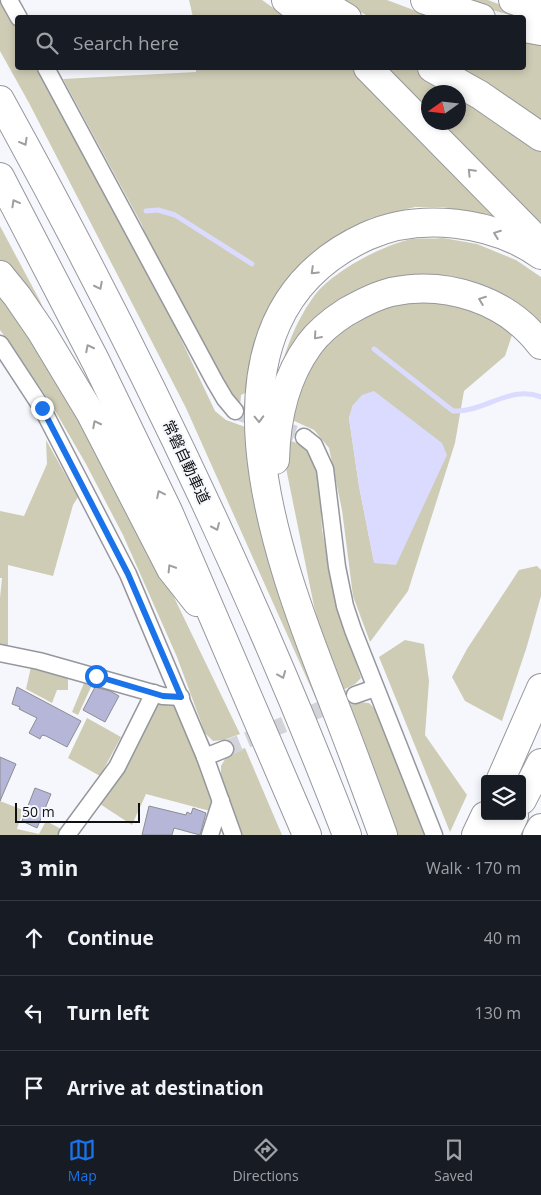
<!DOCTYPE html>
<meta charset="utf-8">
<style>
:root{--surface:#171b24;--page:#242831;--text:#f1f3f6;--muted:#9ea1a6;--line:#363941;--accent:#1a73e8}
body{margin:0;font-family:"Open Sans","Noto Sans JP",sans-serif;background:var(--page);color:var(--text)}
.controls{position:absolute;right:15px;bottom:15px;display:grid;overflow:hidden;border-radius:5px;box-shadow:0 2px 8px #0003}
.controls button{width:45px;height:45px;display:grid;place-items:center;padding:0;border:0;border-bottom:1px solid var(--line);background:var(--surface);color:var(--text);font:25px sans-serif}
.compass{position:absolute;left:421px;top:85px;width:45px;height:45px;border-radius:50%;background:var(--surface);box-shadow:0 2px 8px #0003;rotate:256deg}
.scale{position:absolute;left:15px;bottom:12px;width:125px;box-sizing:border-box;padding-left:5px;border:2px solid #0f1011;border-top:0;font-size:14px;line-height:18px;white-space:nowrap;color:#0f1011;-webkit-text-stroke:4px #f6f7fc;paint-order:stroke}
.stop{position:absolute;width:15px;height:15px;margin:-11px;border:4px solid #1a73e8;border-radius:50%;background:#fff}
.stop.end{background:#1a73e8;border-color:#fff;box-shadow:0 1px 5px #0008}
.list{margin:0;padding:0;list-style:none}
h2{display:flex;justify-content:space-between;align-items:center;height:65px;margin:0;padding:0 20px;font-size:21px}
h2 small{font-size:16px;font-weight:400;color:var(--muted)}
.list li{display:grid;grid-template-columns:32px 1fr auto;gap:15px;align-items:center;box-sizing:border-box;height:75px;padding:0 20px;border-top:1px solid var(--line)}
.list b{display:block;font-size:19px;white-space:nowrap}
.list em{font-size:16px;font-style:normal;color:var(--muted)}
.icon{flex:none;width:28px;height:28px;fill:none;stroke:currentColor;stroke-width:2;stroke-linecap:round;stroke-linejoin:round}
.map{position:relative;flex:none;width:541px;height:835px;overflow:hidden}
.search{position:absolute;background:var(--surface);box-shadow:0 2px 8px #0003;left:15px;right:15px;top:15px;height:55px;display:flex;align-items:center;gap:12px;box-sizing:border-box;padding:0 18px;border-radius:5px;color:var(--muted);font-size:19px}
.sheet{height:290px;background:var(--surface)}
nav{display:flex;justify-content:space-around;align-items:center;box-sizing:border-box;height:70px;border-top:1px solid var(--line);background:var(--surface);font-size:14px;color:var(--muted)}
nav a{display:grid;justify-items:center;gap:2px}
nav .on{color:var(--accent)}
.map>svg:first-child{display:block}
.green{fill:#ceccb5;fill-rule:evenodd}
.water{fill:#dadbfe}
.lines{fill:none;stroke-linecap:round;stroke-linejoin:round}
.stream{stroke:#dadbfe;stroke-width:5}
.building{fill:#b5b6d8;stroke:#8d8d92}
.minor-tunnel{stroke:#d3d4d9;stroke-width:16;stroke-dasharray:16 8;stroke-linecap:butt}
.minor-casing{stroke:#96979c;stroke-width:19}
.motorway-casing{stroke:#96979c;stroke-width:30}
.minor{stroke:#fff;stroke-width:16}
.motorway{stroke:#fff;stroke-width:28}
.oneway{stroke:#9f9fa0}
.route{stroke:#1a73e8;stroke-width:6}
.labels{text-anchor:middle;stroke-width:4;stroke-linejoin:round;paint-order:stroke}
.street-label{font-size:15px;fill:#0f1011;stroke:#f6f7fc}
</style>
<div class="map">
<svg width="541" height="835" viewBox="0 0 541 835">
<rect width="100%" height="100%" fill="#f6f7fc"/>
<g class="green">
<path d="M189,0H262L286,17H193Z"/>
<path d="M338,0H387L432,17H370Z"/>
<path d="M457,0H488L501,5L531,14L510,15Z"/>
<path d="M0,1L17,30L18,68H38L151,276L215,411L226,420L251,429L322,698L316,699L186,408L29,103L0,51Z"/>
<path d="M524,40L541,43V232L437,123L458,122L459,94L454,68H524Z"/>
<path d="M196,68H351L373,86L503,222L444,207H415L371,218L325,244L299,268L273,304L256,344L248,370L247,392L241,395L240,407L238,408L159,271L142,225L63,79L196,72Z"/>
<path d="M379,68H413L456,92H428V114Z"/>
<path d="M0,226L40,301L59,345L0,264Z"/>
<path d="M443,238L477,244L516,260L541,277V329L393,280L278,377C286,349 295,323 312,299C329,273 382,245 412,239C422,238 433,239 443,238Z"/>
<path d="M0,295L16,317L68,396L170,589L240,734L224,740L213,741L205,733L177,657L123,535L86,464L50,402L0,330Z"/>
<path d="M423,301L452,304L486,314L513,332L505,356L464,391L455,443L408,591L370,642L353,596L342,510L329,448L314,430L290,419L302,377L326,344L357,318L390,306ZM353,405L374,562L359,486L349,418Z"/>
<path d="M46,440L78,497L73,505L53,576L8,565V647L0,645V598L2,578H0V511L24,516L47,464Z"/>
<path d="M289,440L299,444L312,456L319,472L322,529L333,590L361,678L355,684L341,691L333,676L314,606L286,468Z"/>
<path d="M537,566L541,570V596L527,646L502,721L465,701L452,677L467,649L519,570Z"/>
<path d="M405,640L424,644L429,681L425,735L467,795L450,832L379,657Z"/>
<path d="M31,667L68,676V690H57L52,703L26,689Z"/>
<path d="M84,683L92,685L78,715L72,712Z"/>
<path d="M156,700H175L214,803L210,811L146,794L132,825L100,804L123,769Z"/>
<path d="M358,702L369,703L375,709L424,835H395L345,707Z"/>
<path d="M87,718L121,737L100,776L68,758Z"/>
<path d="M245,748L282,835H241L221,779V766L228,754Z"/>
<path d="M0,801L23,810L17,829L39,834L46,821L63,830L59,835H0Z"/>
</g>
<path class="water" d="M374,391L442,443L447,455L396,565L374,563L359,486L349,418L353,405L362,395Z"/>
<g class="lines">
<g class="stream">
<path d="M146,211L158,210L175,215L252,264"/>
<path d="M374,349L453,411C483,413 511,384 541,397"/>
</g>
</g>
<g class="building">
<path d="M17,687L81,721L67,747L46,736L42,735L40,739L29,733L37,718L19,709L20,707L12,704Z"/>
<path d="M95,687L110,691L119,696L105,722L83,710Z"/>
<path d="M0,757L16,764L0,801Z"/>
<path d="M35,788L51,794L37,828L22,821Z"/>
<path d="M149,806L186,815L187,812L191,814L193,808L206,813L200,835L174,828L172,835H142Z"/>
</g>
<g class="lines">
<g class="minor-tunnel">
<path d="M235,411L304,437"/>
<path d="M225,749L355,695"/>
</g>
<defs>
<g id="minor">
<path d="M9,0L19,18"/>
<path d="M46,68L215,382L225,399L235,411"/>
<path d="M0,344L42,408L128,574L205,757L233,835"/>
<path d="M304,437L314,445L325,469L337,567L345,606L353,630L434,835"/>
<path d="M0,653L39,661L163,696L181,697"/>
<path d="M355,695L375,688"/>
<path d="M205,757L225,749"/>
<path d="M67,835L117,767L154,693"/>
<path d="M210,835L221,801"/>
</g>
<g id="motorway">
<path d="M286,0L310,18"/>
<path d="M317,0L347,18"/>
<path d="M425,0L481,18"/>
<path d="M513,0L541,9"/>
<path d="M524,28L541,31"/>
<path d="M368,68L541,244"/>
<path d="M432,68L480,95L541,137"/>
<path d="M0,100C131,337 250,582 347,835"/>
<path d="M0,177L96,362L168,511L307,835"/>
<path d="M0,275L17,296L41,331L91,414L171,569L197,602"/>
<path d="M275,460C276,419 285,378 309,345C319,331 332,321 346,312C360,304 375,296 391,292C446,280 507,300 541,345"/>
<path d="M501,779L541,688"/>
<path d="M522,800L541,763"/>
<path d="M383,835C367,791 351,747 334,704C280,565 181,321 367,236C420,212 493,221 541,255"/>
<path d="M476,835L485,816"/>
<path d="M505,835L514,816"/>
<path d="M537,835L541,828"/>
</g>
</defs>
<use href="#minor" class="minor-casing"/>
<use href="#motorway" class="motorway-casing"/>
<use href="#minor" class="minor"/>
<use href="#motorway" class="motorway"/>
</g>
<defs><path id="oneway-chevron" d="M-2-3.5L2.5 0L-2 3.5" fill="none" stroke-width="1.6" stroke-linecap="round" stroke-linejoin="round" transform="scale(1.25)"/></defs>
<g class="oneway">
<use href="#oneway-chevron" transform="translate(24 142) rotate(61)"/>
<use href="#oneway-chevron" transform="translate(471 172) rotate(-134)"/>
<use href="#oneway-chevron" transform="translate(15 203) rotate(-119)"/>
<use href="#oneway-chevron" transform="translate(497 234) rotate(-159)"/>
<use href="#oneway-chevron" transform="translate(314 271) rotate(136)"/>
<use href="#oneway-chevron" transform="translate(99 286) rotate(63)"/>
<use href="#oneway-chevron" transform="translate(482 300) rotate(-159)"/>
<use href="#oneway-chevron" transform="translate(317 336) rotate(131)"/>
<use href="#oneway-chevron" transform="translate(89 348) rotate(-117)"/>
<use href="#oneway-chevron" transform="translate(259 419) rotate(88)"/>
<use href="#oneway-chevron" transform="translate(96 424) rotate(-117)"/>
<use href="#oneway-chevron" transform="translate(160 494) rotate(-116)"/>
<use href="#oneway-chevron" transform="translate(216 527) rotate(66)"/>
<use href="#oneway-chevron" transform="translate(171 568) rotate(-122)"/>
<use href="#oneway-chevron" transform="translate(282 675) rotate(68)"/>
</g>
<g class="lines">
<path class="route" d="M42,408L128,574L181,697L163,696L96,676"/>
</g>
<g class="labels">
<g class="street-label">
<text transform="translate(186 462) rotate(65)" y="5">常磐自動車道</text>
</g>
</g>
</svg>
<div class="controls">
<button><svg class="icon" aria-label="layers" viewBox="0 0 24 24"><path d="M12 4l9 5-9 5-9-5zM3 14l9 5 9-5"/></svg></button>
</div>
<svg class="compass" viewBox="-18 -18 36 36"><path d="M0-13l5 13h-10z" fill="#e53935"/><path d="M0 13l5-13h-10z" fill="#9ea1a6"/></svg>
<div class="scale">50 m</div>
<div class="stop" style="left:96px;top:676px"></div>
<div class="stop end" style="left:42px;top:408px"></div>
<div class="search"><svg class="icon" aria-label="search" viewBox="0 0 24 24"><circle cx="10" cy="10" r="6"/><path d="M15 15l6 6"/></svg>Search here</div>
</div>
<section class="sheet">
<h2>3 min<small>Walk · 170 m</small></h2>
<ul class="list">
<li><svg class="icon" aria-label="ahead" viewBox="0 0 24 24"><path d="M12 20V5M6 11l6-6 6 6"/></svg><div><b>Continue</b></div><em>40 m</em></li>
<li><svg class="icon" aria-label="left" viewBox="0 0 24 24"><path d="M17 20v-9H6M10 6l-5 5 5 5"/></svg><div><b>Turn left</b></div><em>130 m</em></li>
<li><svg class="icon" aria-label="arrive" viewBox="0 0 24 24"><path d="M6 21V4h12l-3 4 3 4H6"/></svg><div><b>Arrive at destination</b></div></li>
</ul>
</section>
<nav>
<a class="on"><svg class="icon" aria-label="map" viewBox="0 0 24 24"><path d="M3 6l6-2 6 2 6-2v14l-6 2-6-2-6 2zM9 4v14M15 6v14"/></svg>Map</a>
<a><svg class="icon" aria-label="directions" viewBox="0 0 24 24"><path d="M12 3l9 9-9 9-9-9zM9 14v-3h6M13 9l2 2-2 2"/></svg>Directions</a>
<a><svg class="icon" aria-label="saved" viewBox="0 0 24 24"><path d="M7 4h10v16l-5-4-5 4z"/></svg>Saved</a>
</nav>
